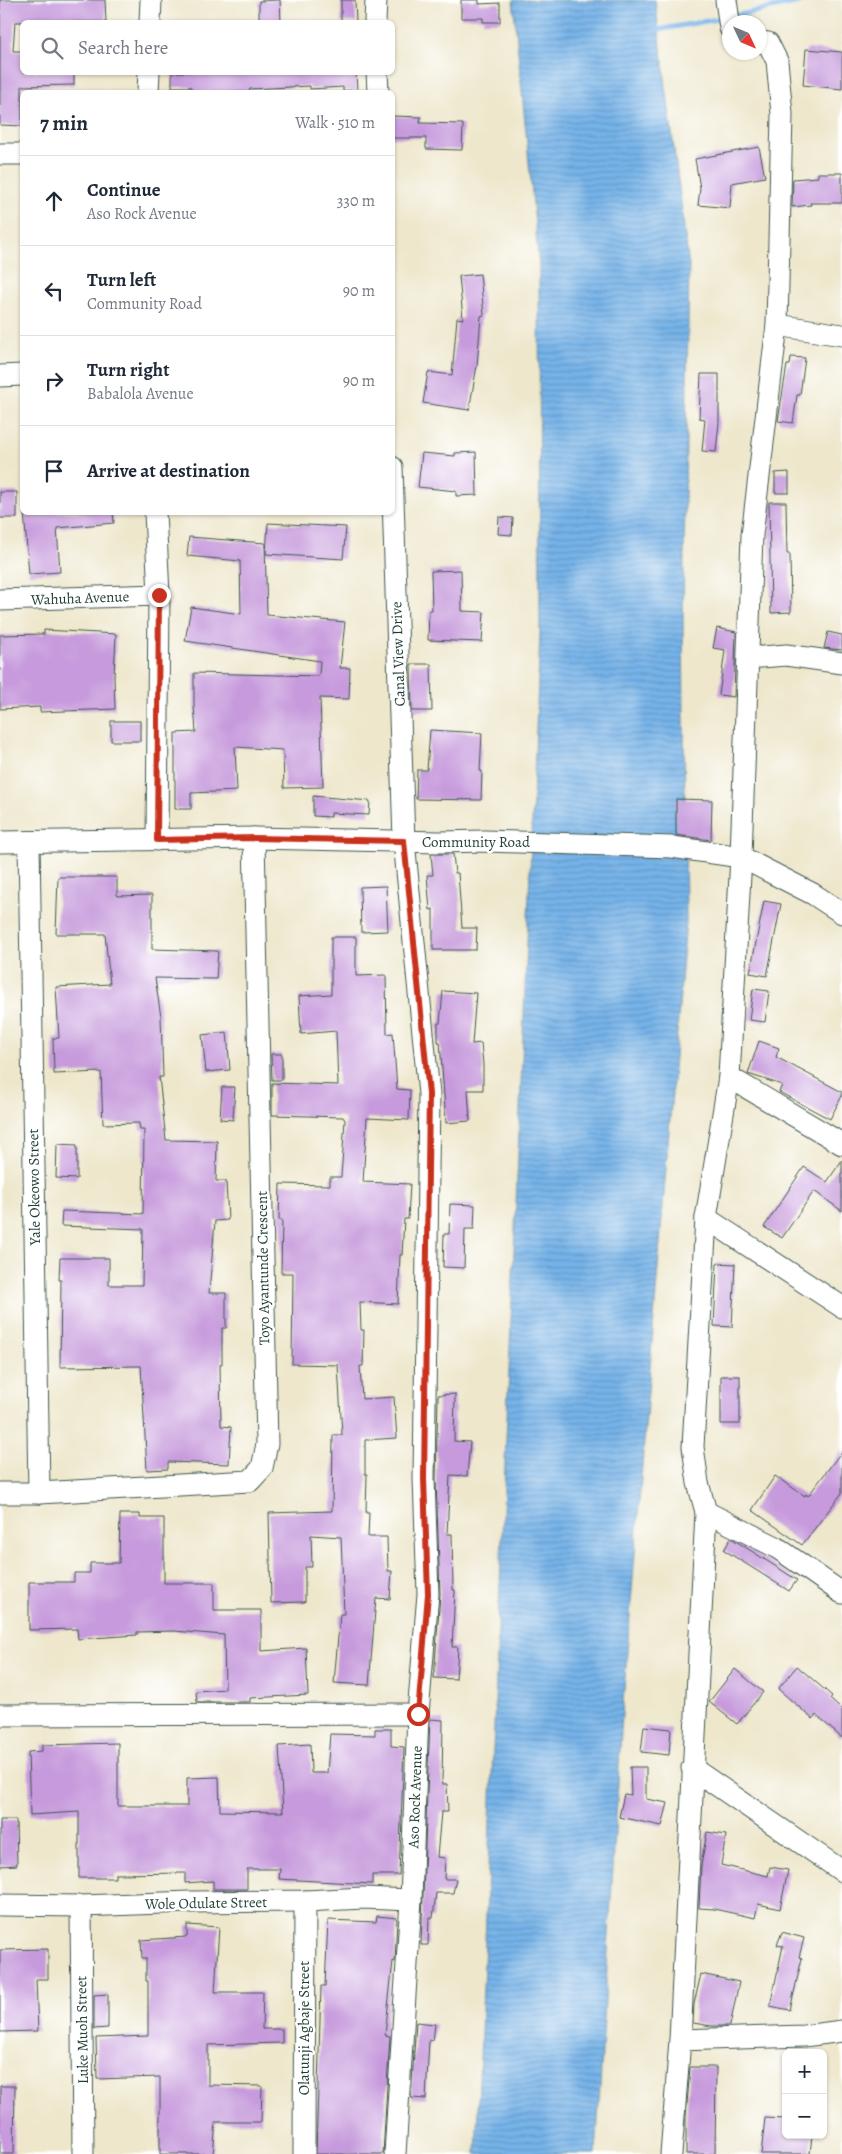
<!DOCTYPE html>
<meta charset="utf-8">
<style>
:root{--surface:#fff;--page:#f6f6f7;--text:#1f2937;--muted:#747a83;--line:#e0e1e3}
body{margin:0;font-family:Alegreya,serif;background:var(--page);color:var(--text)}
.controls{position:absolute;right:15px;bottom:15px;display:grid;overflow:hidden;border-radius:8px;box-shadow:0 1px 4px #0004}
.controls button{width:45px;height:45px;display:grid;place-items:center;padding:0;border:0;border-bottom:1px solid var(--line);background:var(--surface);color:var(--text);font:25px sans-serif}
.compass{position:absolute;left:722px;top:15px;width:45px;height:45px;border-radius:50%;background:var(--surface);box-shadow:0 1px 4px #0004;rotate:134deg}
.stop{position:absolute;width:15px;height:15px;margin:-11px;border:4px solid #c8321e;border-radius:50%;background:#fff}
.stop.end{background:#c8321e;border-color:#fff;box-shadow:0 1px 5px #0008}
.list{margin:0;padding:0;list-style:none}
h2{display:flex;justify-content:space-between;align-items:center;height:65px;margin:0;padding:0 20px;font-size:21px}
h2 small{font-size:16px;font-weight:400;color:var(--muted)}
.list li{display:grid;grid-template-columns:32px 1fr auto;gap:15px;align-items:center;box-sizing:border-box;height:90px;padding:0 20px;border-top:1px solid var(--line)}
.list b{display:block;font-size:19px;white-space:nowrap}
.list p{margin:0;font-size:16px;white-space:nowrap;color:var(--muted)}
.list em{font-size:16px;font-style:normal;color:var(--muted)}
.icon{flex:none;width:28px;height:28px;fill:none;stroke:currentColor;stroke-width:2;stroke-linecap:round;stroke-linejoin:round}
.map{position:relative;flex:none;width:842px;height:2154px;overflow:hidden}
.search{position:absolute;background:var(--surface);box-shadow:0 1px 4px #0004;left:20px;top:20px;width:375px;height:55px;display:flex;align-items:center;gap:12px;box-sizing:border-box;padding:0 18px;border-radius:8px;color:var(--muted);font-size:19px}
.panel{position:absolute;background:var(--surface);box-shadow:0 1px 4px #0004;left:20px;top:90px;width:375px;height:425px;border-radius:8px}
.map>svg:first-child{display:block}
.water{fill:url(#water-rules);stroke:#4a788e}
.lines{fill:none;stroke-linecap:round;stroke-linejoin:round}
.stream{stroke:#76b3e9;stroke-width:5}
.building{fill:#c69adc}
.minor-casing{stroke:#3e564b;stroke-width:23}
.minor{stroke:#fff;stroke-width:21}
.route{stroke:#c8321e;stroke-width:6}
.labels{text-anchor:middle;stroke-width:5;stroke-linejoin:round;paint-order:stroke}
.street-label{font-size:15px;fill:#1f3d34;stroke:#fff}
</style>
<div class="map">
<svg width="842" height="2154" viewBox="0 0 842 2154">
<defs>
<pattern id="water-rules" width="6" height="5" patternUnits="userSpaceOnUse" patternTransform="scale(1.25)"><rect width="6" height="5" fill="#76b3e9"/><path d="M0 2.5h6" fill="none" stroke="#6093be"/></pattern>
</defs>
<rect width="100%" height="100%" fill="#fff"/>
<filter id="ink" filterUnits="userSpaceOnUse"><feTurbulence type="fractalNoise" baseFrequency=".02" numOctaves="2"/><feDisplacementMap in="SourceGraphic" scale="10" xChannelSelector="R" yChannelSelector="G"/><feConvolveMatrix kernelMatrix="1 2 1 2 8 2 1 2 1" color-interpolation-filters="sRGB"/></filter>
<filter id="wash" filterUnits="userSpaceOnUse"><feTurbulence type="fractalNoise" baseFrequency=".0096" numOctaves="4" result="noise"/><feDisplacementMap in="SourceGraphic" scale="20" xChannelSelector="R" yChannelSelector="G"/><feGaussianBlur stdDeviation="1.12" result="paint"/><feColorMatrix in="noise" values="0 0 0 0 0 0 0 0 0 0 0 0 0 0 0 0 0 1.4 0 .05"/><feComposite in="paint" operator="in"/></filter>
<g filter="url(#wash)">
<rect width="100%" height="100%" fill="#eee7cc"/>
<path class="water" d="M513,0H655L689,266L683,616L686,920L622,1715L596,2154H476L540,633L539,265Z"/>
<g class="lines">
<g class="stream">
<path d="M734,16L809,0"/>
<path d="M652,31L723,18"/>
</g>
</g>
<g id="blocks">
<g class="building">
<path d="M0,0H105L106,22H15L13,51H22V72H74V85L22,86V126L0,125Z"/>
<path d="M280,0L281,22H259V1Z"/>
<path d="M341,0H355L356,22H341Z"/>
<path d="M461,0H479V4L500,3V22H483V18H461Z"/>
<path d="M806,49L842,52V89L803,85Z"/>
<path d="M172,72H356L357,90L343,91V87L310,89V86L250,89L249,92H191V87H172Z"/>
<path d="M393,116L421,117L420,123L463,124L462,150L426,149V138H392Z"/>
<path d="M759,147L765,177L732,183L730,208L698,205L700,188L695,159Z"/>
<path d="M818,173H842V203H810L811,205L792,207L793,179L818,177Z"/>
<path d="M480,274L484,315L481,316L477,366L469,410L423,403L428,372L452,375L457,318L463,319L459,276Z"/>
<path d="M791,357L805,358L800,395H797L793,423L778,421L787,365H790Z"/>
<path d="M701,374H719V422L716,452L702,451L705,419L699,418Z"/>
<path d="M476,452L477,495L456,496V491L418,487L422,453L455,456V453Z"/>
<path d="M789,472V493H775V473Z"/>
<rect x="0" y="492" width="17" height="26"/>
<path d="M769,502H786L787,554H790L791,612L771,613Z"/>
<path d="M24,512H113L114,523L57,528L60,572L29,574Z"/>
<path d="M499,517L513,518L512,535L498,534Z"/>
<path d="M268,523L346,527L343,559L266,554Z"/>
<path d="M189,537L265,543L267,615L345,622L340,668H350L349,699L320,698L323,787L284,788L283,750L235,747L237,791L191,793V809H175V733L196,732L194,706V673L319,676L320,661L185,641L191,607L241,614L240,561L187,556Z"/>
<path d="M461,570L462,611L484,612L482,642L428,640L429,610H432L431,571Z"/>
<path d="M717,628L736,632L734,697L719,695L725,650L713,648Z"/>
<path d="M44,630L116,634L114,677L115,709L40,712V707L0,709V635L44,634Z"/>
<path d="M828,632L842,635V650L824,648Z"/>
<path d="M411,664H431L432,711H412Z"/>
<rect x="111" y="721" width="29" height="20"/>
<path d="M430,730L482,733L480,771H482L481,800L416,799L417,770H427Z"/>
<path d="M313,796L370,801L369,815L331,813V817L313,816Z"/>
<path d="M676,799L712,800L711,840L676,835Z"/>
<path d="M431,854H453L455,873H458L462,928H477L476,950H433V909L430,910L427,875H433Z"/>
<path d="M58,877H117V896L152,895V949L218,951L216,979L155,978L161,1017L163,1077H159L166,1140L217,1141L216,1181H226L228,1220L215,1221L209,1293H226V1328H222V1364H220L221,1426L231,1427L229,1464L168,1462V1469L147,1470L141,1366L60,1367L61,1280H59L60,1258H109V1285H142L143,1229L61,1226L62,1211L143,1214L144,1130H140L139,1123L103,1124L101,1072L54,1074L53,1038H59L56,987L110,984L105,934H56Z"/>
<path d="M386,886L388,931L361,932L360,887Z"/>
<path d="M764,901L781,904L767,976L750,973Z"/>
<path d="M331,937H356V976L386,975L387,1034L393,1033L397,1089L410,1090L409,1120L367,1118L363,1182L410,1184L408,1219H404L402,1255H400L398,1304L360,1302L361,1330H364L363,1366H360L362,1399L394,1397L397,1438L365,1440V1474H367L366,1513H369L368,1537H387L388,1571H392L390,1599L376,1598L369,1685L334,1683L340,1614H344L341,1537L311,1535L312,1567H305V1602L271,1603L269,1513L332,1511L333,1435H342L338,1365L292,1364L293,1273H281L282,1220H279L280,1184L330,1185V1177H341L345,1120L343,1117L272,1115V1083L338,1085L336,1031L301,1034L299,996L331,994Z"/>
<path d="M753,989L769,991L765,1022L749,1020Z"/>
<path d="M443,991L476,993L472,1044L481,1043L483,1064V1090H468L470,1121L446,1123L440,1042H438V1023H440Z"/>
<path d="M227,1032L230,1070L206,1072L202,1035Z"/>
<path d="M759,1041L779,1048L776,1057L842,1092V1096L830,1119L779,1092L782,1085L748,1074Z"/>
<path d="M271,1054H282V1080H272Z"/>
<path d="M222,1087H235L233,1120L220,1119Z"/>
<path d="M57,1144L77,1145V1179L56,1178Z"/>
<path d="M842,1160V1211L814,1191L782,1238L764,1227L804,1167L827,1182Z"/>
<path d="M450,1204L475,1205L474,1229H465L464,1268L443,1267L444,1234H449Z"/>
<path d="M717,1263L735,1264L732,1327L714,1326Z"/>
<rect x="721" y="1376" width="19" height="48"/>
<path d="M455,1394L454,1441L470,1442L467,1476L450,1475L447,1534H452L453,1590H455L452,1647H458L456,1679L434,1678L440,1594L436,1479L438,1395Z"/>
<path d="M842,1451V1493L802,1545L752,1510L775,1476L805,1496L806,1494L808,1496Z"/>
<path d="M120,1514H140V1518H164V1583H214V1610H261V1651L306,1648L308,1695L250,1698V1702H197L196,1691L225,1689L224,1635L174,1631L137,1632V1635L78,1639L77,1629L29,1630V1582H74V1573H90V1563H119Z"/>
<path d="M731,1538L797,1580L789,1591L724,1550Z"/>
<path d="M797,1666L832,1696L830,1699L842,1710V1738L816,1715L813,1719L778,1689Z"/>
<path d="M735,1669L763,1692L737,1724L709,1702Z"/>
<path d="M430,1719L443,1720L442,1784H447L448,1812H441L437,1857L445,1858L444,1879H456L453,1893H436L433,1918H429L428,1945H421Z"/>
<path d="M644,1726L671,1729L669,1755L641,1752Z"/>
<path d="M375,1729H391V1746L404,1747L399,1875H372V1884L279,1879L280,1869H247V1889H213V1881L185,1883V1873L115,1874V1878H79V1812L30,1815L28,1752L42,1751V1745L118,1743V1806H187V1778L219,1777L220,1811L283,1812L279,1746L310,1744L311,1773H327L330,1734L375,1735Z"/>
<path d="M630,1767H646V1799L668,1803L662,1826L619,1817L624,1794L631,1795Z"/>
<path d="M0,1820H16L17,1865L0,1866Z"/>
<path d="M707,1832L726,1835L721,1865L768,1876L770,1867L788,1870L780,1909L758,1904L755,1918L714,1909L699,1908L701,1866Z"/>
<path d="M377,1916L397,1918L395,1962L393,1961L385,2035L390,2036L383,2154H316L321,1986H325L328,1920L376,1922Z"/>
<path d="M187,1925L219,1927L215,1992H263L262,2029H282V2043L208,2045V2085L262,2086L261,2122H216L213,2154H160V2077L97,2079L96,2038L148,2036V1981H146V1958H142L141,1940L187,1937Z"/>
<path d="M782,1932L804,1938L799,1957L802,1958L790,2010L770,2006L783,1946L777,1945Z"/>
<path d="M48,1949V1979H36L38,2031L0,2032V1950Z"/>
<path d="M701,1974L739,1982L730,2026H712L693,2023L694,2004Z"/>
<path d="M108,1994V2028L94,2029V1995Z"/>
<path d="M416,2022L435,2024L433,2041L429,2040L426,2099L411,2098Z"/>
<path d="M690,2067H716L715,2154H686V2117Z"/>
<path d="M0,2086H15L14,2154H0Z"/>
<path d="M765,2118L786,2119V2135H812L810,2154H761Z"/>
</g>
</g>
</g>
<g filter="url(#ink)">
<use href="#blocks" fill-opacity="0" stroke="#3e564b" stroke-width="1"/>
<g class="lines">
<defs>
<g id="minor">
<path d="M726,0L730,28"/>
<path d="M150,22L151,0"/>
<path d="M375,22L376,0"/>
<path d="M377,72L378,92"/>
<path d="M148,92L149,72"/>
<path d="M0,154H22"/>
<path d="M777,325L842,335"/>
<path d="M0,376L22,375"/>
<path d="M392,467L404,841L429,1094L424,1479L428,1594L418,1714L411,1900L395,2154"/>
<path d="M155,512L159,595L157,840"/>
<path d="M0,600L159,595"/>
<path d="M749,658L786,655L842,663"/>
<path d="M0,842L254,838L440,842L485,841L672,847L741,857L813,894L842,913"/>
<path d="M729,1077L842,1144"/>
<path d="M706,1218L842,1307"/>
<path d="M0,1493H39L29,842"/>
<path d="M39,1493L250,1481L262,1468L267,1444L254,838"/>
<path d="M706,1512L776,1547L842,1593"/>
<path d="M0,1715L418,1714"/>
<path d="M692,1768L842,1871"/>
<path d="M0,1905L81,1906L190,1902L305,1901L363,1898L411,1900"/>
<path d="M81,1906L83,2154"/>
<path d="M680,2040L804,2036L842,2031"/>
<path d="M304,2154L305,1901"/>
<path d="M671,2154L680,2040L706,1512L698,1483L693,1447L706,1218L729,1077L741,857L752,535L777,325L782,114L777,61L768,43L760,42"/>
</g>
</defs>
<use href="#minor" class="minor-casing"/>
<use href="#minor" class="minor"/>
</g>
</g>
<g class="lines" filter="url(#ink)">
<path class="route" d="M159,595L157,840L254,838L404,841L429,1094L424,1479L428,1594L418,1714"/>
</g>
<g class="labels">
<g class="street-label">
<text transform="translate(80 598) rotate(-2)" y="5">Wahuha Avenue</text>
<text transform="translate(398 654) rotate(-92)" y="5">Canal View Drive</text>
<text x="476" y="847">Community Road</text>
<text transform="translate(34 1187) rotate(-91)" y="5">Yale Okeowo Street</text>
<text transform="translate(263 1268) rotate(-91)" y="5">Toyo Ayantunde Crescent</text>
<text transform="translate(415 1797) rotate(-88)" y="5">Aso Rock Avenue</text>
<text transform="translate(206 1903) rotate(-1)" y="5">Wole Odulate Street</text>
<text transform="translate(304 2028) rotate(-90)" y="5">Olatunji Agbaje Street</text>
<text transform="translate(82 2030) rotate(-91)" y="5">Luke Muoh Street</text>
</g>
</g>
</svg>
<div class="controls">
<button>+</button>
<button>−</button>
</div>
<svg class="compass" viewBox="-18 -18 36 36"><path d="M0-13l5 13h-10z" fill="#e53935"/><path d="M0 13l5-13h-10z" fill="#747a83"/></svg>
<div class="stop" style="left:418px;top:1714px"></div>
<div class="stop end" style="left:159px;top:595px"></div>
<div class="search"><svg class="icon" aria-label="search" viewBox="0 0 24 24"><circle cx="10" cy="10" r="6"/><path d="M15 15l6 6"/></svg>Search here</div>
<section class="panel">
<h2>7 min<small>Walk · 510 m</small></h2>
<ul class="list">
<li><svg class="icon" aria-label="ahead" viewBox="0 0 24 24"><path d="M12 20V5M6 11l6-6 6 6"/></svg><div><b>Continue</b><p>Aso Rock Avenue</p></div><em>330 m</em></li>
<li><svg class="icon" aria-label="left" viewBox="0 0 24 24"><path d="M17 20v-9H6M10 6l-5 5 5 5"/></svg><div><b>Turn left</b><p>Community Road</p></div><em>90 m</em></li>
<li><svg class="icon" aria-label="right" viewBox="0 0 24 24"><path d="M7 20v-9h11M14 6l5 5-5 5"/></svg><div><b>Turn right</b><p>Babalola Avenue</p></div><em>90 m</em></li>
<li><svg class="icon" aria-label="arrive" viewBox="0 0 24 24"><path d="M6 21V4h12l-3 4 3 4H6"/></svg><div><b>Arrive at destination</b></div></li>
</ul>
</section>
</div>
